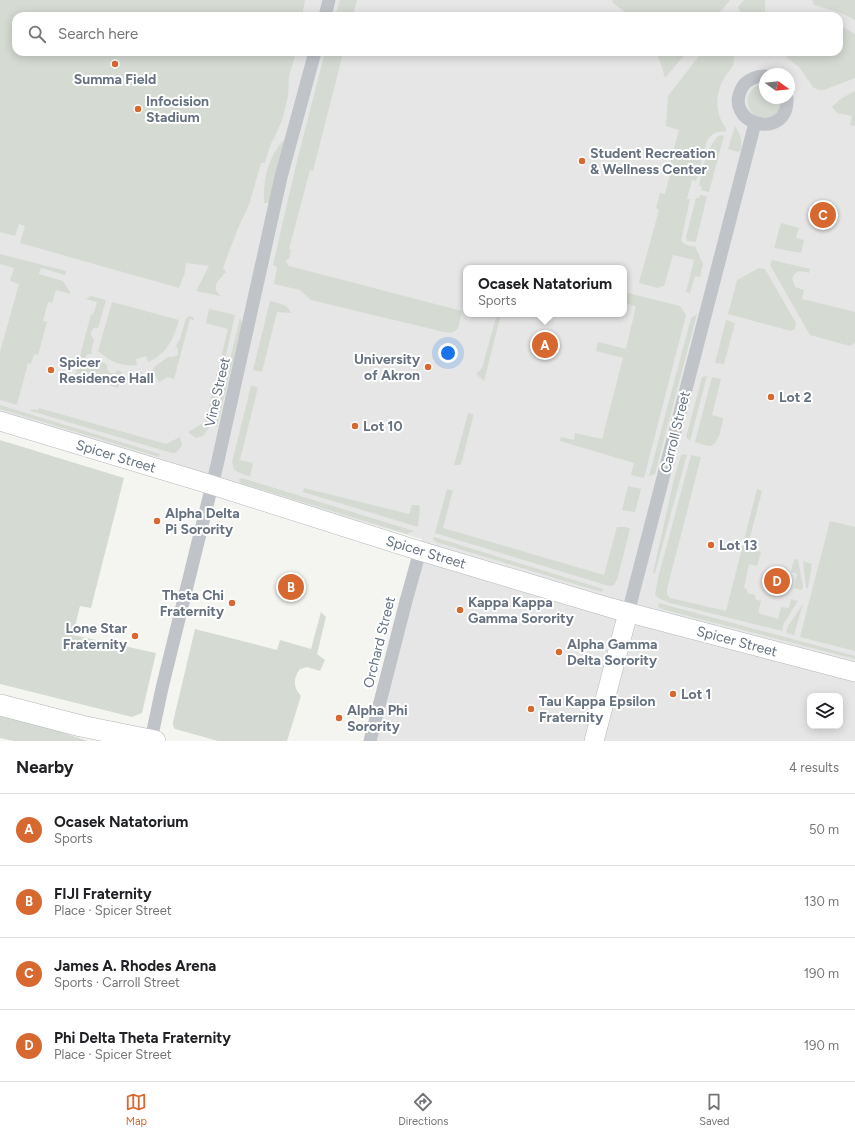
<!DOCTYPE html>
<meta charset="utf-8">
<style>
:root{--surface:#fff;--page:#f6f6f6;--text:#202124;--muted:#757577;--line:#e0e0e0;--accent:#d66830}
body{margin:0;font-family:Figtree,sans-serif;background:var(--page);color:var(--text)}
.controls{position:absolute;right:12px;bottom:12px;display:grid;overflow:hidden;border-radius:8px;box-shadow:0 2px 10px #0003}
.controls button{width:36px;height:36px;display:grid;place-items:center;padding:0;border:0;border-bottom:1px solid var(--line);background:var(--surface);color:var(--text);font:20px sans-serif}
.compass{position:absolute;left:759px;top:68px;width:36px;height:36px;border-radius:50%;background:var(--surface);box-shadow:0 2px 10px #0003;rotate:105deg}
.you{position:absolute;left:448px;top:353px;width:14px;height:14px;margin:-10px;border:3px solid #fff;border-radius:50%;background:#1a73e8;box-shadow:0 0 0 6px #1a73e833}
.badge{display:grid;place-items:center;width:26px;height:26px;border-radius:50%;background:var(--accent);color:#fff;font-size:13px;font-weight:700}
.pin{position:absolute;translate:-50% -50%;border:2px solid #fff;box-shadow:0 1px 4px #0006}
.popup{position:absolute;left:463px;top:265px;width:164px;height:52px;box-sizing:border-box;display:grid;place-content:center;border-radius:8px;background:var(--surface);filter:drop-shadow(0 1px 3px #0005);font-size:13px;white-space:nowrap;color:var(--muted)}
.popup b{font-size:15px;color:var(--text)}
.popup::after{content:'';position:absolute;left:50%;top:100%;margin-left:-8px;border:8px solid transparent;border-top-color:var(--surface)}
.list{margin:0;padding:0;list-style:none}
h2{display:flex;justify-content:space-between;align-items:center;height:52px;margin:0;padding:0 16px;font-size:17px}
h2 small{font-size:13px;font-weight:400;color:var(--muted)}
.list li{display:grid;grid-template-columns:26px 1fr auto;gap:12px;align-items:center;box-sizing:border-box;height:72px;padding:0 16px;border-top:1px solid var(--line)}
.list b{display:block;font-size:15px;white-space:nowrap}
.list p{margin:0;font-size:13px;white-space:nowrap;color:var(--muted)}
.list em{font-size:13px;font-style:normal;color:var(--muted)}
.icon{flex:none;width:22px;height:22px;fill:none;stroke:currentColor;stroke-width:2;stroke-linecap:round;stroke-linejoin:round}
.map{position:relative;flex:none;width:855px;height:741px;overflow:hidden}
.search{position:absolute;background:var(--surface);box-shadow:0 2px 10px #0003;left:12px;right:12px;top:12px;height:44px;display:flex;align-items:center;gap:10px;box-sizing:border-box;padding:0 14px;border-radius:12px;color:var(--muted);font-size:15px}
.sheet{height:340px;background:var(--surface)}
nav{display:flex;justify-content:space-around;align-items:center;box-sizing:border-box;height:56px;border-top:1px solid var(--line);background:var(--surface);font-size:11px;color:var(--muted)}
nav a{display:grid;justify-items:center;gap:2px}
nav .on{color:var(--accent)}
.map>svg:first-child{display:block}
.built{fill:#e5e6e5;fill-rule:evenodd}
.green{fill:#d5dbd3}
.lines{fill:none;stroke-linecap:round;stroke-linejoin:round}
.secondary-casing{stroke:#b3b7bb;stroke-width:20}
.primary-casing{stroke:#b2b5b9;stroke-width:22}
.street{stroke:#c0c3c7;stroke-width:13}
.secondary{stroke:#fff;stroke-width:19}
.primary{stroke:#fff;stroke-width:21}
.poi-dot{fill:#d66830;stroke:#fff;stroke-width:1.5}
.labels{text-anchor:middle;stroke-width:4;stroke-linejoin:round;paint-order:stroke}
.poi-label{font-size:14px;font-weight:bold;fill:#667280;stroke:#fff;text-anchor:start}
.street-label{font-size:14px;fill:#667280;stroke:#fff}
</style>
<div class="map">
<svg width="855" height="741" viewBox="0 0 855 741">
<rect width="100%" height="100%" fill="#f4f5f1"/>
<path class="built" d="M0,0H855V741H368L422,539L0,420ZM16,16H839V52H16ZM765,74H789V98H765ZM466,268H624V314H466ZM810,696H840V726H810Z"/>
<g class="green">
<path d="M0,0H305L302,16H16V52H292L291,56L295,57L289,76L288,96L282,121L270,146L265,163H261L249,205L238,228L223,268L226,272C219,279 210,288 221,296L196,291L209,266L186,263L185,272L179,288L20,243L25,226L19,224L15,236L0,232Z"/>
<path d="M340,0H357L353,16H335Z"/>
<path d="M613,0H730L717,16H630L612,2Z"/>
<path d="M744,0H765V11L767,16H742L738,7Z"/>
<path d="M812,0H855V20L844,14L814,5Z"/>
<path d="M839,25L855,34V78L824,90H819L814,88L799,67L787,58L785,52H839Z"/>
<path d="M325,52L343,53L313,171L310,170L289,249L291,250L289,259H287L286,262L289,266L462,311C458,328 460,336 440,331L311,300L300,290L274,284L277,267L273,265L296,165Z"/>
<path d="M656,52H687L665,78L661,64Z"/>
<path d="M702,52H734C734,56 734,61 733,65C731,70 725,75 723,80C715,95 715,115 726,128V132C717,130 711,134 707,141L696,181L692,180L687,199H690L681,241C685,245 690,247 695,246L703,264L700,277L695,276L690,293L686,292L694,260L673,255L664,286H661L658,288L639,283L659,210L656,208L660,193L665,194L672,166L670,165L672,156L671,151L673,152L679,130L666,126L668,96Z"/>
<path d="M762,84H765V98H782C782,106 780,113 772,116C749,126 736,91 762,84Z"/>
<path d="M855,91V126L850,125L852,116L837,113L832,107L839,100Z"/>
<path d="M735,126C740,133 742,140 741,150L738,152L728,149Z"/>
<path d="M720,135L724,136L709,192L701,190L702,187L699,186C703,171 707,144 720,135Z"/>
<path d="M286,138L270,203H264C263,179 268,155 286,138Z"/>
<path d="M700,195L707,196L696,242L687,241L686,237L696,198H699Z"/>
<path d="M781,223L799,228L796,238L804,240L801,253L774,248Z"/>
<path d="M0,254L66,271L65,275L41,268L39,274L63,281L71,294L56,290L52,303L48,302L43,321L47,322L38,355L34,354L31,364L28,363L17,405L0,400V352L19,284L10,281L14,268L0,264Z"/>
<path d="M772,260L810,269L809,273C801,270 796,270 792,278L795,287L804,290L802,299L855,312V343L850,346L810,335L770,265Z"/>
<path d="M759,268L765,269L796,323L795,329L791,331L728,314L737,280Z"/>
<path d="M624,292L680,306L686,315L644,478L631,475L634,463L560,441L561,437L574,440L575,433L602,439L623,358L596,351L598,342L626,349L636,306L624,303Z"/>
<path d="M91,296L106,300L98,328H94L92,330L91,335L94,340L91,351L93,353L87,355L85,359L86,363L90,365H94L97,357L107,365V369L110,373H115L118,370L122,372L118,388L75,375L91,314L93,315L97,302L86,299Z"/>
<path d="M270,301C278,303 288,304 291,313L277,312L262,372L253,370Z"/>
<path d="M112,302L179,320C174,338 167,354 148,362L146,356L136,359L137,365C122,367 109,361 98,351Z"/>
<path d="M209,309L235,315L210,426L203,436L196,438L188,432L205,422L228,329L206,323Z"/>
<path d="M497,314H501L484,381L476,374L482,368Z"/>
<path d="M697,314L655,474L649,476L691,318Z"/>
<path d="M190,316L194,318V320L190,319L174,379L168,377L159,382L153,370L154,367L168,357H173L178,355V349L176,346L180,339L186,318Z"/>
<path d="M240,318L242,323L241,328L217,427L214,426Z"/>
<path d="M726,320L735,323L724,364L715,363Z"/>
<path d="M142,372L148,383L140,385L131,384L133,375Z"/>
<path d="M707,376L690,441L686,437L702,377Z"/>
<path d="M712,377L721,379L712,415L723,418C722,425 719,445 710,446C706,446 699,443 695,442Z"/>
<path d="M251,386L258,387L240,460L253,463L250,477L234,470L232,462Z"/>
<path d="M0,405L160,454L159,457L0,409Z"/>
<path d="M39,408L166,444L180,437L182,445L176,453H172L31,411V409L38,410Z"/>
<path d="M468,413L473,414V417L462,461L460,465H454Z"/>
<path d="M0,440L124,478L91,608L80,606L73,635L156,653L142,713L132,717L0,684Z"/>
<path d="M687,454L655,573H653L674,479L681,455Z"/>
<path d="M691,455L701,457L667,589V594L670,598L726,611L757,489L762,491L747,549L761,552L757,566L749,564L744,588L747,590V593L755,595L756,600L761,601L758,613L778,619L781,607L789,608L791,599L798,601L784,623L782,631L670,603L660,599L655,595L658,578Z"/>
<path d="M242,478L414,531L407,534L240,483L239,479Z"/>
<path d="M628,486L641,489L635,512L622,510Z"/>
<path d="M304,488L409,514L412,505H418L420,506L418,527L303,492Z"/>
<path d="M447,489L453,490L443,528L604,575L617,527H626L630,529L617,580L614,585L609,586L435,533Z"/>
<path d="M830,521L855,527V651L800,637Z"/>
<path d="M434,537L603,589L602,592L581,586L436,542L433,539Z"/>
<path d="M794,559L798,560L803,587L802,590L794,588L797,574L791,572Z"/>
<path d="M803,561L812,564L808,588H806Z"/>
<path d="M659,603L855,656V659L665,610L658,607Z"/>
<path d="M803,604L794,635L786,633L788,626Z"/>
<path d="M321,612L326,617L317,654L325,660L320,671L307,667L300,669C293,679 293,687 301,696L287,741H218L175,729L173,726V722L195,629L277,650L280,640L311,649Z"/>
<path d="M0,715L24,720L88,741H14L0,738Z"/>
</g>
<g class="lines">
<defs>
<g id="secondary">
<path d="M0,421L212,485L420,551L611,608L855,672"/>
<path d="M594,741L628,613"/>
</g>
<path id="primary" d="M0,705L81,726L155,741"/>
</defs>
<use href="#secondary" class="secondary-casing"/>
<use href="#primary" class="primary-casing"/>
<g class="street">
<path d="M325,16L329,0"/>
<path d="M765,76C757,76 748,79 743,86C720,124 789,143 787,98"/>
<path d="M628,613L755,123"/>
<path d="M151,740L162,688L217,465L281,177L315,52"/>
<path d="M370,741L406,601L420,551"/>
</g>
<use href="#secondary" class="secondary"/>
<use href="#primary" class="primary"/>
</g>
<g class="poi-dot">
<circle cx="115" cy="64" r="4"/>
<circle cx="138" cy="109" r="4"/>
<circle cx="582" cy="161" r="4"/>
<circle cx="428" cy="367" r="4"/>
<circle cx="51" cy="370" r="4"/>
<circle cx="771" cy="397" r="4"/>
<circle cx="355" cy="426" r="4"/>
<circle cx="157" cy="521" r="4"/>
<circle cx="711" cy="545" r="4"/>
<circle cx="232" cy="603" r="4"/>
<circle cx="460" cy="610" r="4"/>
<circle cx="135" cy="636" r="4"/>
<circle cx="559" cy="652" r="4"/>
<circle cx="673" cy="694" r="4"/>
<circle cx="531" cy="709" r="4"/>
<circle cx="339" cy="718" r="4"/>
</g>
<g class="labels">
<g class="poi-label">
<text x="115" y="84" text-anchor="middle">Summa Field</text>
<text x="146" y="106">Infocision<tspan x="146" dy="16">Stadium</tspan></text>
<text x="590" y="158">Student Recreation<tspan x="590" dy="16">&amp; Wellness Center</tspan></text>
<text x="420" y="364" text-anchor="end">University<tspan x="420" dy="16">of Akron</tspan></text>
<text x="59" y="367">Spicer<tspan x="59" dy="16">Residence Hall</tspan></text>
<text x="779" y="402">Lot 2</text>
<text x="363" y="431">Lot 10</text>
<text x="165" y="518">Alpha Delta<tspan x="165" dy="16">Pi Sorority</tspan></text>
<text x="719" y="550">Lot 13</text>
<text x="224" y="600" text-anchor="end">Theta Chi<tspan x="224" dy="16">Fraternity</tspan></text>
<text x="468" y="607">Kappa Kappa<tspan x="468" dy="16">Gamma Sorority</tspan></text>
<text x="127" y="633" text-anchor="end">Lone Star<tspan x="127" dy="16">Fraternity</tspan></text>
<text x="567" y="649">Alpha Gamma<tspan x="567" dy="16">Delta Sorority</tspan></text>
<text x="681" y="699">Lot 1</text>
<text x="539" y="706">Tau Kappa Epsilon<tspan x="539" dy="16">Fraternity</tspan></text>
<text x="347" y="715">Alpha Phi<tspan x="347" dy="16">Sorority</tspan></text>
</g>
<g class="street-label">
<text transform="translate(217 392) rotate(-77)" y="5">Vine Street</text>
<text transform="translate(675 432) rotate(-76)" y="5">Carroll Street</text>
<text transform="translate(116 456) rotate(17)" y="5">Spicer Street</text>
<text transform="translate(426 552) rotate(17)" y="5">Spicer Street</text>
<text transform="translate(737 641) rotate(15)" y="5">Spicer Street</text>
<text transform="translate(379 642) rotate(-76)" y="5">Orchard Street</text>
</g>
</g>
</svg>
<div class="controls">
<button><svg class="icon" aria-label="layers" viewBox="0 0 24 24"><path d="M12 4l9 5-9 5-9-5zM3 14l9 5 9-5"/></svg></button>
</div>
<svg class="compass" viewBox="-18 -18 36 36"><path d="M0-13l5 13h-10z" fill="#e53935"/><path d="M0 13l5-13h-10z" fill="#757577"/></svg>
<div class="you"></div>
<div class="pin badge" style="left:545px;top:345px">A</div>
<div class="popup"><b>Ocasek Natatorium</b>Sports</div>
<div class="pin badge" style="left:291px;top:587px">B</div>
<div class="pin badge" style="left:823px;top:215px">C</div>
<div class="pin badge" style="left:777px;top:581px">D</div>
<div class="search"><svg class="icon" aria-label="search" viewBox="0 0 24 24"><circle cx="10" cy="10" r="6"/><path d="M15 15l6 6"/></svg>Search here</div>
</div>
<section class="sheet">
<h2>Nearby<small>4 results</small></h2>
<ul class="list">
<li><span class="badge">A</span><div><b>Ocasek Natatorium</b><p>Sports</p></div><em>50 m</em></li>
<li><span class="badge">B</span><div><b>FIJI Fraternity</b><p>Place · Spicer Street</p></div><em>130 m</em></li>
<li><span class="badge">C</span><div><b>James A. Rhodes Arena</b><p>Sports · Carroll Street</p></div><em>190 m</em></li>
<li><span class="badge">D</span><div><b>Phi Delta Theta Fraternity</b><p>Place · Spicer Street</p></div><em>190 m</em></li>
</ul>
</section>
<nav>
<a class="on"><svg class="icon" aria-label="map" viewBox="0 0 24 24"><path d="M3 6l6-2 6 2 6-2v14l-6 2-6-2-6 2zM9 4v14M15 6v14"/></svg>Map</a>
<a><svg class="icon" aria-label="directions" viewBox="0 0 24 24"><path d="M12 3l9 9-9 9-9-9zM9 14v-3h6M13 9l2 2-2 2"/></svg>Directions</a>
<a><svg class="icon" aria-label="saved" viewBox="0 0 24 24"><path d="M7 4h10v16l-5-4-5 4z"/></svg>Saved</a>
</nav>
